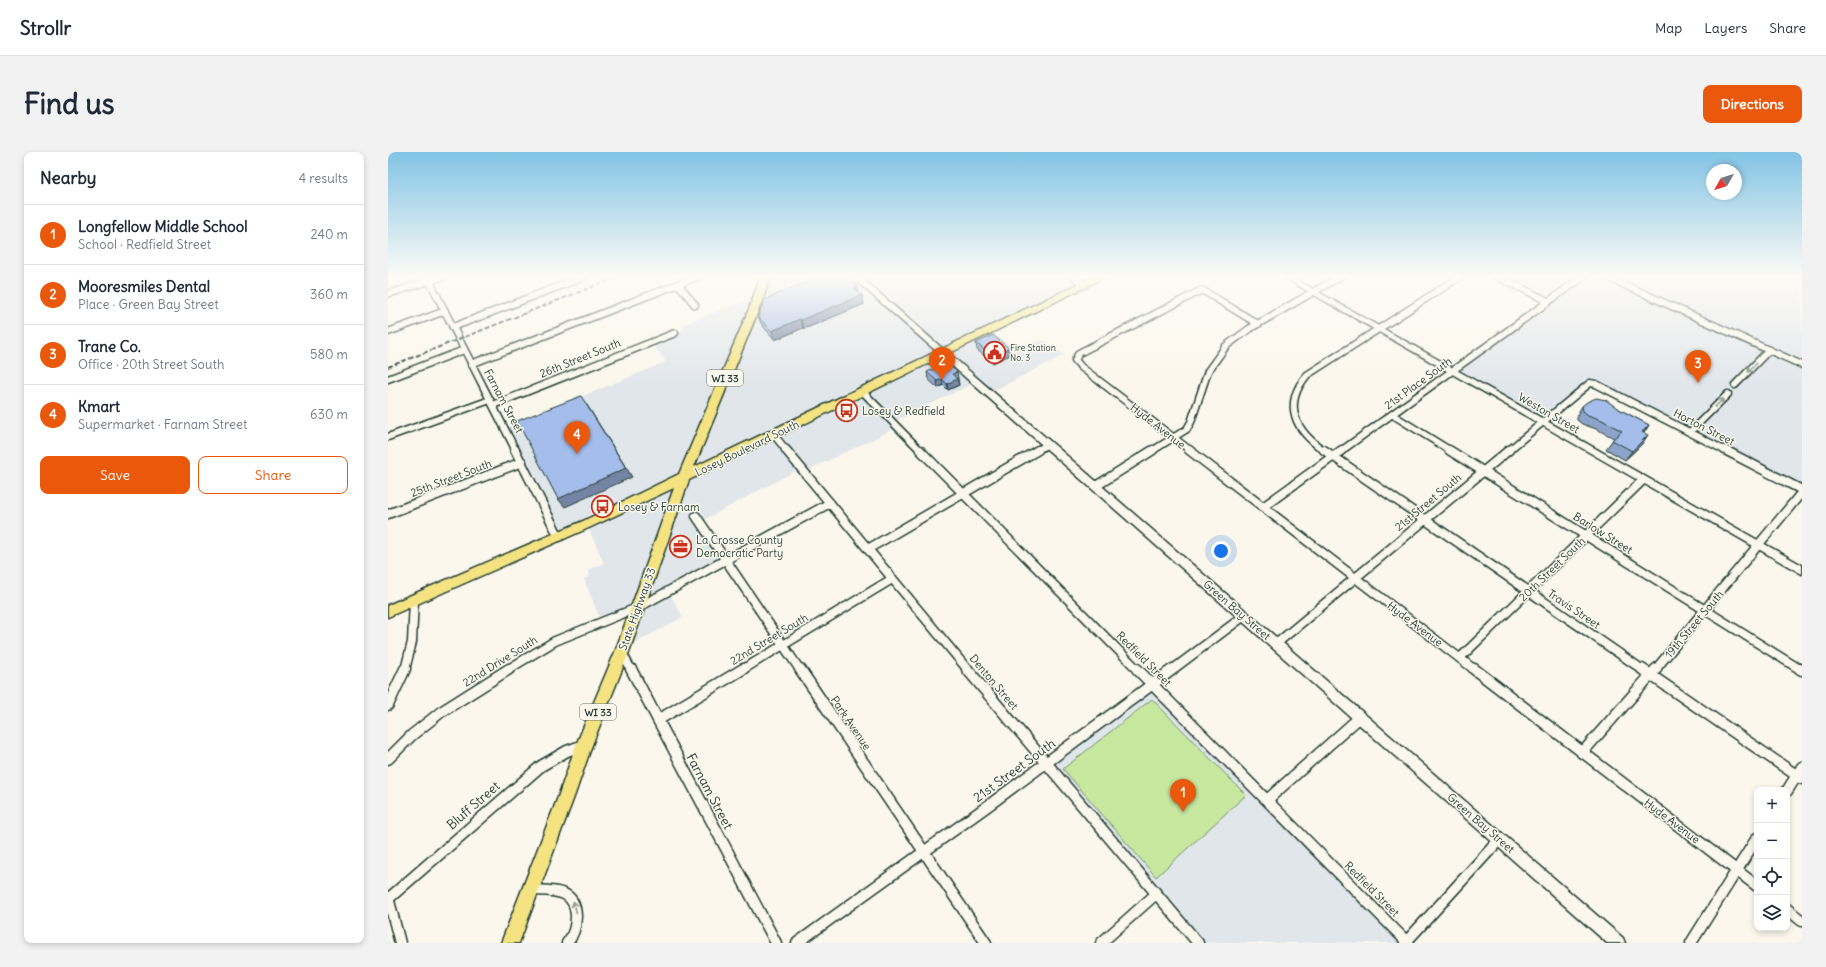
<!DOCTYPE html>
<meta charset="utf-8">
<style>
:root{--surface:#fff;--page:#f2f2f3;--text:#1f2937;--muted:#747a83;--line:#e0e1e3;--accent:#ea580c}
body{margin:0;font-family:Delius,sans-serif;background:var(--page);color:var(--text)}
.controls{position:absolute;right:12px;bottom:12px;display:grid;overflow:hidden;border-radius:8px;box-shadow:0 2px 6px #0003}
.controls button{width:36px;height:36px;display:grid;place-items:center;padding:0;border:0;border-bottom:1px solid var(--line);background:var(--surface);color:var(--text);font:20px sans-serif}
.compass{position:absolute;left:1318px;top:12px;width:36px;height:36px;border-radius:50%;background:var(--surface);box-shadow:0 2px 6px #0003;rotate:231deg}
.you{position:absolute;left:833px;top:399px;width:14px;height:14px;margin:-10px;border:3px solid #fff;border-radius:50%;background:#1a73e8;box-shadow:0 0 0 6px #1a73e833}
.badge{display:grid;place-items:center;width:26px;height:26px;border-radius:50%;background:var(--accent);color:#fff;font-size:13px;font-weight:700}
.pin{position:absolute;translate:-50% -33px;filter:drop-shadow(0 1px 2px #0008)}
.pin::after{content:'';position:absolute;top:21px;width:14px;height:12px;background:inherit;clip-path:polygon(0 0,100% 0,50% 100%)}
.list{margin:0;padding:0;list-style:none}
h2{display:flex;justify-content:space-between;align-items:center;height:52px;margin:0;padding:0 16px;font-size:17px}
h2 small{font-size:13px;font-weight:400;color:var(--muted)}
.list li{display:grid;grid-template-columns:26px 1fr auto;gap:12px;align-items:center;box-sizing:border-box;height:60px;padding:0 16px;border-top:1px solid var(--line)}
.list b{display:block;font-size:15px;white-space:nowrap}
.list p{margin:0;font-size:13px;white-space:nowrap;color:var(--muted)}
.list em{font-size:13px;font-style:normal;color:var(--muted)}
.actions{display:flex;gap:8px;padding:12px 16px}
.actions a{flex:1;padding:9px 0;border:1px solid var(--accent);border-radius:8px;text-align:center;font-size:14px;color:var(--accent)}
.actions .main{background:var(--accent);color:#fff}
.icon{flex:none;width:22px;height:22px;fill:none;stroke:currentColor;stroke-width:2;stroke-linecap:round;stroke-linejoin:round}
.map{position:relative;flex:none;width:1414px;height:791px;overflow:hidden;border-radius:8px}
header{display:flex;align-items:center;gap:24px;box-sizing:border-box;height:56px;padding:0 20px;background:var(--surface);border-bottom:1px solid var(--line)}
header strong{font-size:19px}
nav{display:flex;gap:22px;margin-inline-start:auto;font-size:14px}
.intro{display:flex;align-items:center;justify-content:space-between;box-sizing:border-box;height:96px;padding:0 24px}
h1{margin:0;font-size:28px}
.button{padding:10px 18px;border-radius:8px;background:var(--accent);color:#fff;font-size:14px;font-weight:700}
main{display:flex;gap:24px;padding:0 24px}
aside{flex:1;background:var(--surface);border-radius:8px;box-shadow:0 2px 6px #0003}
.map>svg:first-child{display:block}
.built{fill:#e1e6eb}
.green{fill:#c8e8a0;stroke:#74926a}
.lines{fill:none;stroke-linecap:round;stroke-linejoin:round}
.minor-far2-casing{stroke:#1f3d34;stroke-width:9}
.minor-far1-casing{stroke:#1f3d34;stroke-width:11}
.minor-casing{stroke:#1f3d34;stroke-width:13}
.tertiary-casing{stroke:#1f3d34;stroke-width:3}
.primary-casing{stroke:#1f3d34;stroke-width:3}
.minor-far2{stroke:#fbf7ec;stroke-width:6}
.minor-far1{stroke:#fbf7ec;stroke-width:8}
.minor{stroke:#fbf7ec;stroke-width:10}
.tertiary{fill:#fbf7ec;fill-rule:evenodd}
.primary{fill:#f5e382;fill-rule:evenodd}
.rail{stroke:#1f3d34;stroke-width:2;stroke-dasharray:5 2.5;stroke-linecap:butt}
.wall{fill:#8ea3c9;stroke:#1f3d34}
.shaded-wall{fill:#7484a4;stroke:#1f3d34}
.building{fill:#a5bdea;stroke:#1f3d34}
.oneway{stroke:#8d9a90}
.labels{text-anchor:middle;stroke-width:3;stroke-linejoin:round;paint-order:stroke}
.far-poi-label{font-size:9px;fill:#1f3d34;stroke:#fbf7ec;text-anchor:start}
.shield{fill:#fbf7ec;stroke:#61756b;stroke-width:1}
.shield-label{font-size:10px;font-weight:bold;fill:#1f3d34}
.street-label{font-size:11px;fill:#1f3d34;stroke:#fbf7ec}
.poi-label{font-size:11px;fill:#1f3d34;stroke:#fbf7ec;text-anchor:start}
.near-street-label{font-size:13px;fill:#1f3d34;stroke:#fbf7ec}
</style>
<header>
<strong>Strollr</strong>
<nav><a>Map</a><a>Layers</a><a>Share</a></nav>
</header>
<div class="intro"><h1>Find us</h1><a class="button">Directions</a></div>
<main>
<aside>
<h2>Nearby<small>4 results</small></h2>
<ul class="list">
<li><span class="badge">1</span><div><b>Longfellow Middle School</b><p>School · Redfield Street</p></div><em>240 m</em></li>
<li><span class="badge">2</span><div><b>Mooresmiles Dental</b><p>Place · Green Bay Street</p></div><em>360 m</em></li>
<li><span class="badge">3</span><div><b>Trane Co.</b><p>Office · 20th Street South</p></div><em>580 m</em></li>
<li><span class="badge">4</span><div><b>Kmart</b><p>Supermarket · Farnam Street</p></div><em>630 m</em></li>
</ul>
<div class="actions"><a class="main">Save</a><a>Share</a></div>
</aside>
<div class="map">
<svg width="1414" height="791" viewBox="0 0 1414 791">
<rect width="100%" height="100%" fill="#fbf7ec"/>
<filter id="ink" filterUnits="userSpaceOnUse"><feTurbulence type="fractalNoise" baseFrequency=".025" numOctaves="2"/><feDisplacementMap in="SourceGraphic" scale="8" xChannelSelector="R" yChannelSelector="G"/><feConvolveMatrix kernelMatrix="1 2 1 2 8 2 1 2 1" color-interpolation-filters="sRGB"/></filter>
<g filter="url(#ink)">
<g class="built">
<path d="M378,124H684L697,133L597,181L620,200L636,193L657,188L676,203L601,241L588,230L505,270L510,275L416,320L413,316L312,370L337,407L280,439L295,465L247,491L234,500L251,455L214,471L196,427L202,424L200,418L216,411L199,373L171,385L117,276L278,210L264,190L297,177L294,173L371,143Z"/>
<path d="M1112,124H1188L1156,145Z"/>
<path d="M1196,124H1414V338L1202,231L1154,270L1065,220Z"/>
<path d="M764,532L1017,791H810L659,611Z"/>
</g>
<path class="green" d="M764,547L858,643L768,725L675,617Z"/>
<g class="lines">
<defs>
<g id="minor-far2">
<path d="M39,124L128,299"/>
<path d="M467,124L555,201"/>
<path d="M684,124L697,133"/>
<path d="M1108,124L1160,149"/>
<path d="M1217,124L1414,213"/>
<path d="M291,133L307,153"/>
<path d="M0,142L57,124"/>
<path d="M65,175L198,124"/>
<path d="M0,180L57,159"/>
<path d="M83,212L311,124"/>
<path d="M0,227L76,198"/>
<path d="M1347,233L1381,198"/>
<path d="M475,240L533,299"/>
<path d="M105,253L287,181"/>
<path d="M1005,263L1063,299"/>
<path d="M1302,280L1340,242"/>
<path d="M386,283L399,299"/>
<path d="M0,285L102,248"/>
<path d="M648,299L660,292"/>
<path d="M764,299L799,277L803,270L820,219L838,194L861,177L953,124"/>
<path d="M803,299L693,215L687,208L691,201L814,138L870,172"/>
<path d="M937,299C907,279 894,253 919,223L1073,124"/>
<path d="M953,299L1196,124"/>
<path d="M1120,299L1202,231L1208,232L1338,299"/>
</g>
<g id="minor-far1">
<path d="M127,298L171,385"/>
<path d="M398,298L580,518"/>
<path d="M532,298L750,518"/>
<path d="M801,298L1087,518"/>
<path d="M936,298L1255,518"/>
<path d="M1061,298L1413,518"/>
<path d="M1337,298L1414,338"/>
<path d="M708,334L765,298"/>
<path d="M875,355L954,298"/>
<path d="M0,362L134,310"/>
<path d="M308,364L412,518"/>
<path d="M480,397L650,298"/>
<path d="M888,492L1121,298"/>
<path d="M234,500L243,518"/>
<path d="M1072,506L1255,328"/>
<path d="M17,518L24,490L26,448"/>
<path d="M119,518L167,489L251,455L442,351"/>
<path d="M354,518L504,427"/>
<path d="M784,518L856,464"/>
<path d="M1267,518L1414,340"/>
</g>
<g id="minor">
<path d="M243,517L388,791"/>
<path d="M412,517L598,791"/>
<path d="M579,517L810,791"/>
<path d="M749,517L1020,791"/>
<path d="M1086,517L1369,734"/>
<path d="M1254,517L1414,627"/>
<path d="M1412,517L1414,518"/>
<path d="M0,553L17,517"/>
<path d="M270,568L355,517"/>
<path d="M1194,601L1268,517"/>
<path d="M0,607L24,583L53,560L121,517"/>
<path d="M1399,639L1414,615"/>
<path d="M879,648L972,565"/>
<path d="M143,738C165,739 187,736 188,764C188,774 186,783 179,791"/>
<path d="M0,745L12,791"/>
<path d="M0,747L153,614L179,599L196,593"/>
<path d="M1399,757L1414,769"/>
<path d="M409,791L601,653L785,517"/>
<path d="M713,791L768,742"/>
<path d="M1017,791L1112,687"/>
<path d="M1303,791L1369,686"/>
</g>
<g id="tertiary">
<path d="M893,124H902L1414,413V422Z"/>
<path d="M552,199H558L1235,786L1237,791H1219L552,203Z"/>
</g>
<path id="primary" d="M373,124H383L371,157L306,315L707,124H720L301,328L241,500L204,593L186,645L131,791H113L170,645L188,593L227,500L286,336L203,375L0,465V453L195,369L291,322L361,157Z"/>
</defs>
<use href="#minor-far2" class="minor-far2-casing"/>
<use href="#minor-far1" class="minor-far1-casing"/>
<use href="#minor" class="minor-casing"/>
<use href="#tertiary" class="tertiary-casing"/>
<use href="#primary" class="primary-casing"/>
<use href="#minor-far2" class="minor-far2"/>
<use href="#minor-far1" class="minor-far1"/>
<use href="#minor" class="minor"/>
<use href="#tertiary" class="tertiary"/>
<use href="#primary" class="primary"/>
<path class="rail" d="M0,215L232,124"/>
</g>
<g class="wall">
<path d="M429,128L469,134L471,140L474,143L476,152L416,177L415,176L387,188L374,173L370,165Z"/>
<path d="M588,191L622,203L605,211L589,198Z"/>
<path d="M539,220L570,226L571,233L560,238L555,233L550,236L540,227Z"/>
<path d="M1194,254L1229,256L1261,273L1256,281L1254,292L1237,308L1218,297L1226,286L1208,277L1194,272L1189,268V263Z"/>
</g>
<g class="shaded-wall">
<path d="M469,134L471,143L466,136Z"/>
<path d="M474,143L476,152L416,177L413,168Z"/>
<path d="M412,167L415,176L387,188L384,179Z"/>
<path d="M621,196L622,203L605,211V205Z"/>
<path d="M569,220L570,226L565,229L564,222Z"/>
<path d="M554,227L555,233L550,236L549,229Z"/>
<path d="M569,227L571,233L560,238L559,232Z"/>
<path d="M199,253L244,325L177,355L170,347Z"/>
<path d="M1261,273L1255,282L1254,280Z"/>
<path d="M1260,283L1254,292L1237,308L1244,299Z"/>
</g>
<g class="building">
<path d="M438,124H459L469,134L466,136L474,143L413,168L412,167L384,179L370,165L376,148L428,126L429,128Z"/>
<path d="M605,183L621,196L605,205L588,191Z"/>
<path d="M559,211L569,220L564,222L569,227L559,232L554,227L549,229L539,220Z"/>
<path d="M193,244L238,316L170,347L129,269Z"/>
<path d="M1208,246L1218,248L1229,256L1261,273L1254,280L1260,283L1244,299L1224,288L1234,279L1214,268L1200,263L1195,259L1194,254L1199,250Z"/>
</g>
<defs><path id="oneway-shaft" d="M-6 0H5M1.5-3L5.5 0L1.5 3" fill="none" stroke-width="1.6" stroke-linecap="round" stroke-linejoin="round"/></defs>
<g class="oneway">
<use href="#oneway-shaft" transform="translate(1364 216) rotate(134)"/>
<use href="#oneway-shaft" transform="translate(1331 251) rotate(-45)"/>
<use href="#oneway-shaft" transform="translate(187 755) rotate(-105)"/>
</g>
</g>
<linearGradient id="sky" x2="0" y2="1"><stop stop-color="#82c4e5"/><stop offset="0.53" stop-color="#fdfbf6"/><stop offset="1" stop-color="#fdfbf6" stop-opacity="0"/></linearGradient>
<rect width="1414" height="235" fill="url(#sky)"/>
<defs>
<symbol id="civic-ring" viewBox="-11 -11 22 22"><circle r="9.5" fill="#fbf7ec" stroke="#c8321e" stroke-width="1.5"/><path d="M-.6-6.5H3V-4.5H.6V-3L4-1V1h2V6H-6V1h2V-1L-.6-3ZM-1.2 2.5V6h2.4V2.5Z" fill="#c8321e"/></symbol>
<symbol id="bus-ring" viewBox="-11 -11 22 22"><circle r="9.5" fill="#fbf7ec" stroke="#c8321e" stroke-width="1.5"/><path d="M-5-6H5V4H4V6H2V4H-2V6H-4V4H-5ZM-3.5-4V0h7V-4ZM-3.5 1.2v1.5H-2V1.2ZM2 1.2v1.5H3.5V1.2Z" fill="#c8321e"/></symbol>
<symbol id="office-ring" viewBox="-11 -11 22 22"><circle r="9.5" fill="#fbf7ec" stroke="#c8321e" stroke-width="1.5"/><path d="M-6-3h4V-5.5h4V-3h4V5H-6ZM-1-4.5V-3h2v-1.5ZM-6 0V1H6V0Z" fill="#c8321e"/></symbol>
</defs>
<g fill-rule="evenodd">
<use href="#civic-ring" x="594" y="188" width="25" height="25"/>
<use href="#bus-ring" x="446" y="246" width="25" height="25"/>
<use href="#bus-ring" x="202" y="342" width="25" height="25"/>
<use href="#office-ring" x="280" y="382" width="25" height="25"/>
</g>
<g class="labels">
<g class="far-poi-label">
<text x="622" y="199">Fire Station<tspan x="622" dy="10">No. 3</tspan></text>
</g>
<g class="shield">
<rect x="319" y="218" width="36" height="16" rx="3"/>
<rect x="192" y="552" width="36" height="16" rx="3"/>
</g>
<g class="shield-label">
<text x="337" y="230">WI 33</text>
<text x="210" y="564">WI 33</text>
</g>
<g class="street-label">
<text transform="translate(192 206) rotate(-22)" y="4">26th Street South</text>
<text transform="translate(1030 231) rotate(-36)" y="4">21st Place South</text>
<text transform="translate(116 249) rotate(62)" y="4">Farnam Street</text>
<text transform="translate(1161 261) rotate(30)" y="4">Weston Street</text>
<text transform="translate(770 274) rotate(38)" y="4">Hyde Avenue</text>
<text transform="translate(1316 275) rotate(27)" y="4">Horton Street</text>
<text transform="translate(359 296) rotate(-26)" y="4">Losey Boulevard South</text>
<text transform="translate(63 326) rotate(-21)" y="4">25th Street South</text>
<text transform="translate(1040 350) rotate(-40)" y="4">21st Street South</text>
<text transform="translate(1215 381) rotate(32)" y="4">Barlow Street</text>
<text transform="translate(1164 417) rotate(-44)" y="4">20th Street South</text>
<text transform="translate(249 457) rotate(-70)" y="4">State Highway 33</text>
<text transform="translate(1186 457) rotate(34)" y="4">Travis Street</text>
<text transform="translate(849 458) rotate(41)" y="4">Green Bay Street</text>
<text transform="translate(1027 472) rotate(37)" y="4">Hyde Avenue</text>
<text transform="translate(1306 472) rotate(-50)" y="4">19th Street South</text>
<text transform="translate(381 487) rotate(-31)" y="4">22nd Street South</text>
<text transform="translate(756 507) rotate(45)" y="4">Redfield Street</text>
<text transform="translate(112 509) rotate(-32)" y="4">22nd Drive South</text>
<text transform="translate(606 530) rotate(50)" y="4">Denton Street</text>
<text transform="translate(463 571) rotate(56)" y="4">Park Avenue</text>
<text transform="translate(1284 669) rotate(37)" y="4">Hyde Avenue</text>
<text transform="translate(1093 671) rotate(41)" y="4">Green Bay Street</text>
<text transform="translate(984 737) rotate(45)" y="4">Redfield Street</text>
</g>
<g class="poi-label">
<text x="474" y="263">Losey &amp; Redfield</text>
<text x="230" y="359">Losey &amp; Farnam</text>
<text x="308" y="392">La Crosse County<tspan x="308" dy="13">Democratic Party</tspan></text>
</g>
<g class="near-street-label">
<text transform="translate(626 618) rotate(-36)" y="5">21st Street South</text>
<text transform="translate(322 639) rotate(62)" y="5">Farnam Street</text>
<text transform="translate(85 653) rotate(-41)" y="5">Bluff Street</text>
</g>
</g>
</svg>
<div class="controls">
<button>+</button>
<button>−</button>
<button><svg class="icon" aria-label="locate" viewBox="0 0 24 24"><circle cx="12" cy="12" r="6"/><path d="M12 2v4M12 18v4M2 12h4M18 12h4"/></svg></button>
<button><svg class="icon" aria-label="layers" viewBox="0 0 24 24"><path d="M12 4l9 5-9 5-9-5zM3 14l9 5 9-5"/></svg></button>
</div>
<svg class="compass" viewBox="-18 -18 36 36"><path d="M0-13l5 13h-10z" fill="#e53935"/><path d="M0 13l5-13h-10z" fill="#747a83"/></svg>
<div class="you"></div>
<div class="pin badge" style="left:795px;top:660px">1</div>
<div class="pin badge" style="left:554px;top:228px">2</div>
<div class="pin badge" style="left:1310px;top:231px">3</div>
<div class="pin badge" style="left:189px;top:302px">4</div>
</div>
</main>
